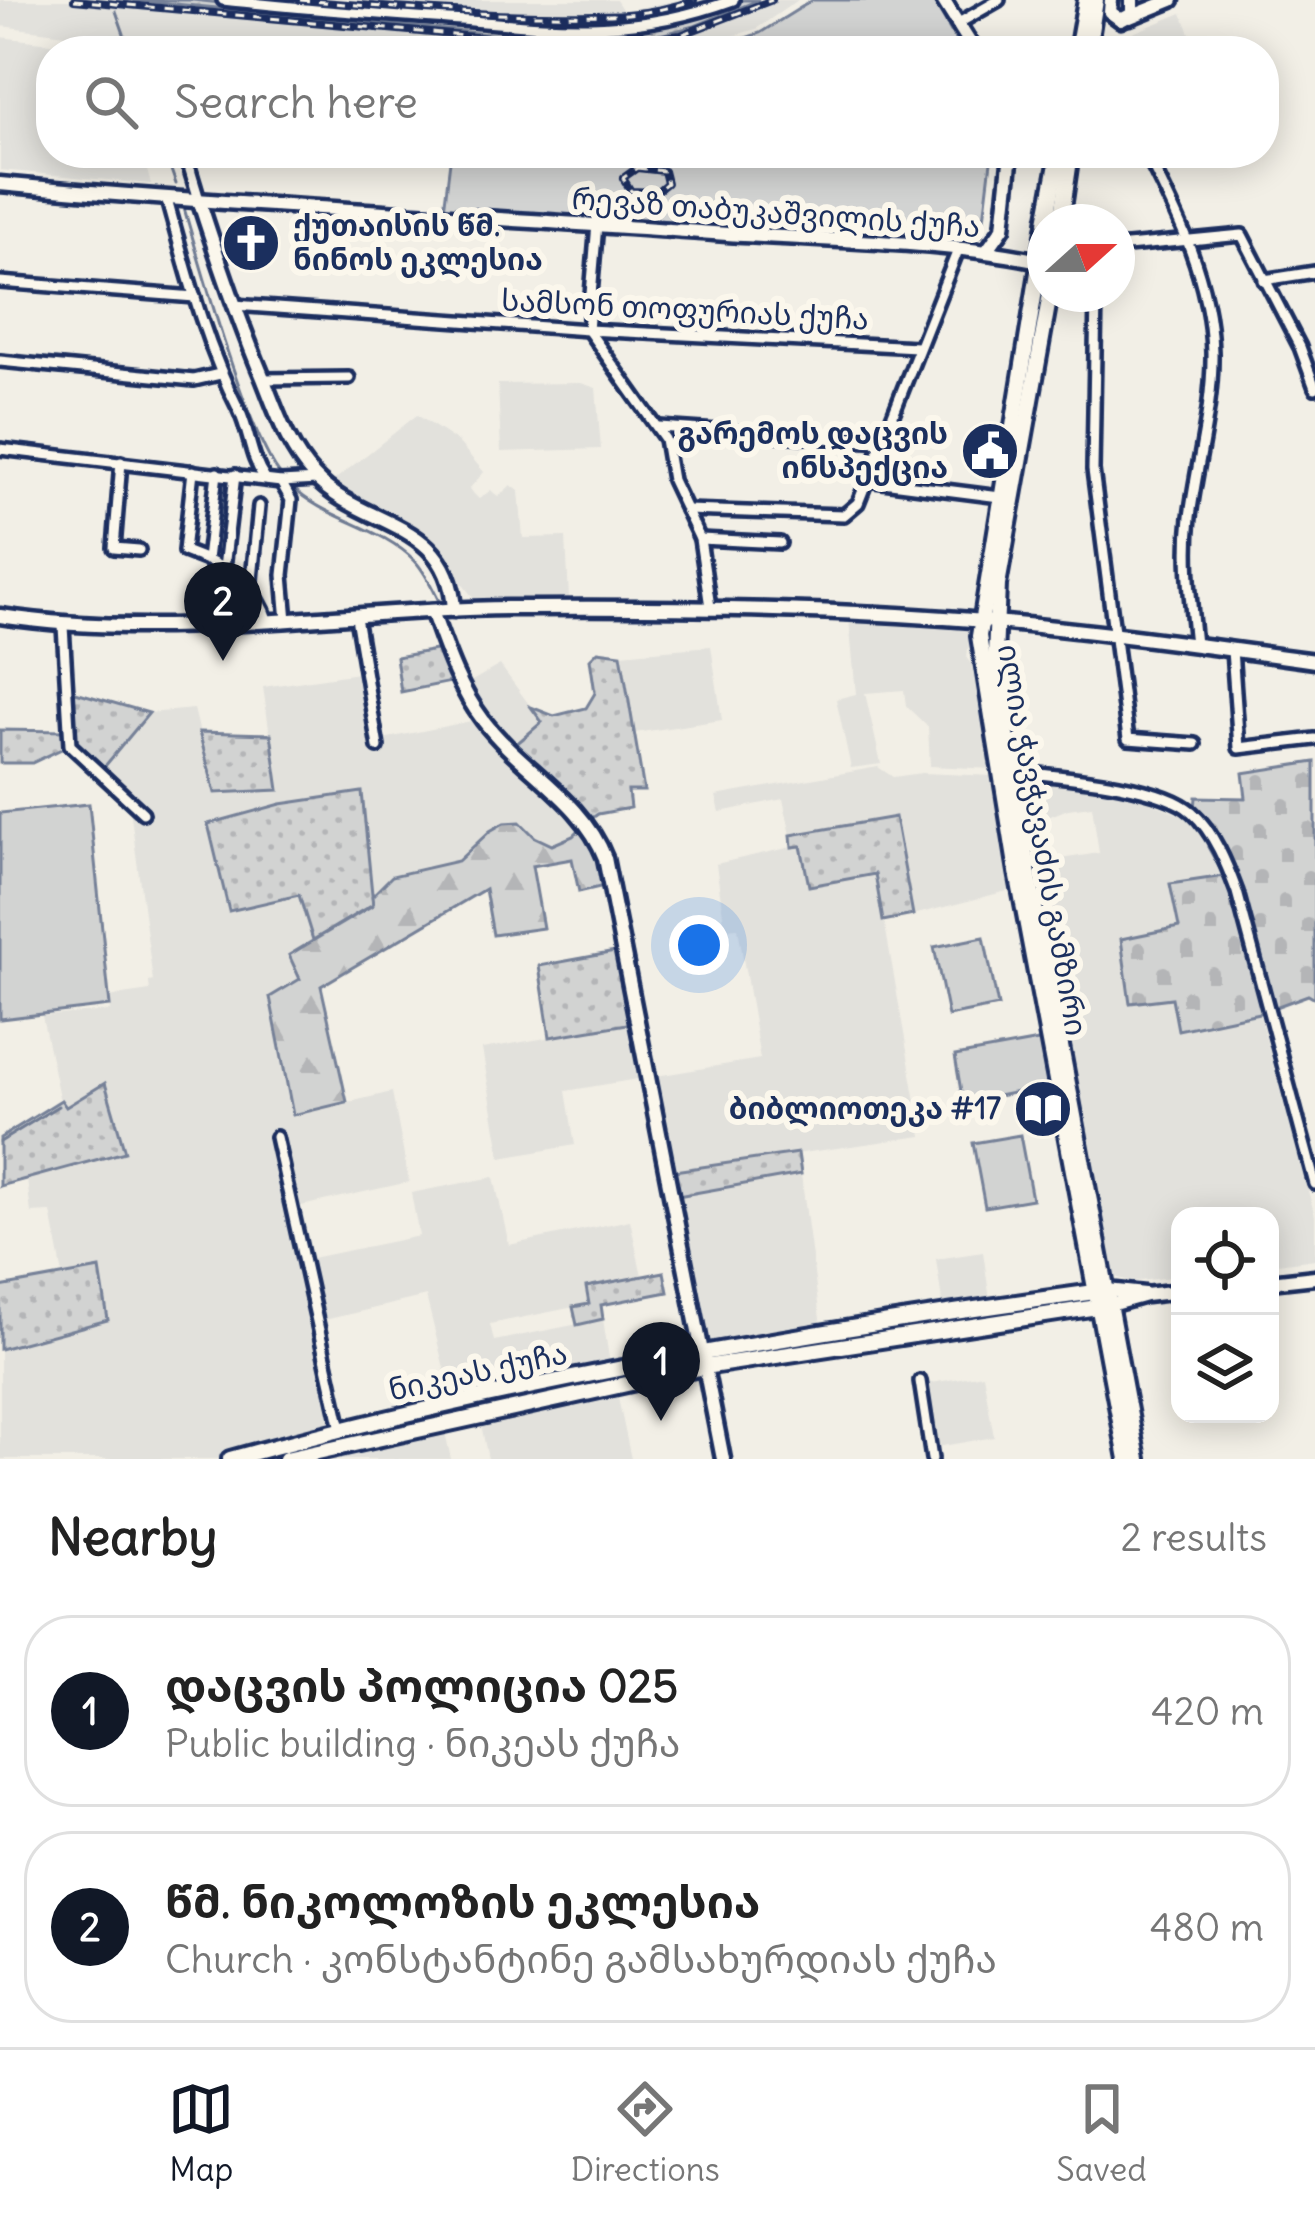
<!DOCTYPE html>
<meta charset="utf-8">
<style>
:root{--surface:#fff;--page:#f2f2f2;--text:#222;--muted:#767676;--line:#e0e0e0;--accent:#111827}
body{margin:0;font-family:Delius,"Noto Sans Georgian",sans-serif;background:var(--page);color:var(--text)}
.controls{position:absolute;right:36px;bottom:36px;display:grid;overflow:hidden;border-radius:24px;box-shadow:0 6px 30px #0003}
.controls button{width:108px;height:108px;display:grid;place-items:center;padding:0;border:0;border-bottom:3px solid var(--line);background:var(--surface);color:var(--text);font:60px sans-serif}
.compass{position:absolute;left:1027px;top:204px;width:108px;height:108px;border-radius:50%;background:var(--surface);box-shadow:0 6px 30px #0003;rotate:69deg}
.you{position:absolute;left:699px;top:945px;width:42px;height:42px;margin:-30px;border:9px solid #fff;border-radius:50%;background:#1a73e8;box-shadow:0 0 0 18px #1a73e833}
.badge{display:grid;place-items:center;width:78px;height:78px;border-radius:50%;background:var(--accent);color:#fff;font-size:39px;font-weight:700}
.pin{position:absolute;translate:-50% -99px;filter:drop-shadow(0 3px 6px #0008)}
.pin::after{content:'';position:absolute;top:63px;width:42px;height:36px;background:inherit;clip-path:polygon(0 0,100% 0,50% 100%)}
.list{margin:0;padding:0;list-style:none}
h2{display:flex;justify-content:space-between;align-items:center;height:156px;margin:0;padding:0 48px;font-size:51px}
h2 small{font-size:39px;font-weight:400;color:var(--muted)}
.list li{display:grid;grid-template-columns:78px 1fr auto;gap:36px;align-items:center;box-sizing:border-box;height:192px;margin:0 24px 24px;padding:0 24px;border:3px solid var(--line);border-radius:48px}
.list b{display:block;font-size:45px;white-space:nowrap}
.list p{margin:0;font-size:39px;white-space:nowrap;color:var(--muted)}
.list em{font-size:39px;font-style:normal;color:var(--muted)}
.icon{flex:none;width:66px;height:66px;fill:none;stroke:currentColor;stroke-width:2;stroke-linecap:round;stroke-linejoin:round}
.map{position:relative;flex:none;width:1315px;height:1459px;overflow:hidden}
.search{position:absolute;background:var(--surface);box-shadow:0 6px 30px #0003;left:36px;right:36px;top:36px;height:132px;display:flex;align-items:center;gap:30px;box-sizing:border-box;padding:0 42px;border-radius:48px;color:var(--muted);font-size:45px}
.sheet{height:588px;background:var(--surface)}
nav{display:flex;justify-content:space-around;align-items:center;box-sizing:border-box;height:168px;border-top:3px solid var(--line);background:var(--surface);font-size:33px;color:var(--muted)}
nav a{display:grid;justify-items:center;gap:6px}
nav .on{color:var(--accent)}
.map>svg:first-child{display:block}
.built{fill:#e2e1dc}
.grass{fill:url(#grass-dots);stroke:#768198;stroke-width:3}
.forest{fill:url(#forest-firs);stroke:#768198;stroke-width:3}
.cemetery{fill:url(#cemetery-stones);stroke:#768198;stroke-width:3}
.green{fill:#d2d3d2;stroke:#768198;stroke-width:3}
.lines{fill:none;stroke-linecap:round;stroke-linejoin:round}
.stream{stroke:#707b93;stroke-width:3}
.street-casing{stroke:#1b2f5e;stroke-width:18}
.secondary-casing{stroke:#1b2f5e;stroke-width:21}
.primary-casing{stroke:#1b2f5e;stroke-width:22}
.street{stroke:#fbf7ec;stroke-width:9}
.secondary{stroke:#fbf7ec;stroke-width:12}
.primary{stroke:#fbf7ec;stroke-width:14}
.rail-casing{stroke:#1b2f5e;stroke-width:8}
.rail{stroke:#fbf7ec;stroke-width:3;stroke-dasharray:9;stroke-linecap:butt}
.labels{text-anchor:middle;stroke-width:12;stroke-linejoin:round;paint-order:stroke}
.street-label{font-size:30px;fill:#1b2f5e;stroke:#fbf7ec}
.poi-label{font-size:30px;font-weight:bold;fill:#1b2f5e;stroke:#fbf7ec;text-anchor:end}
</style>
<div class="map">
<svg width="1315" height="1459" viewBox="0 0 1315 1459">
<defs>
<pattern id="grass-dots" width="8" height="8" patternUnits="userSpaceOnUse" patternTransform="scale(3)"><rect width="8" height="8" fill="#d2d3d2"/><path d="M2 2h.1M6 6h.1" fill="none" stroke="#b4b5b7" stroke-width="1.8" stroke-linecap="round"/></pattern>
<pattern id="forest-firs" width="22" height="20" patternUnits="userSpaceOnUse" patternTransform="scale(3)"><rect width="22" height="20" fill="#d2d3d2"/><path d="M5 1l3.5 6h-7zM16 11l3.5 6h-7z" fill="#b4b5b7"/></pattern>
<pattern id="cemetery-stones" width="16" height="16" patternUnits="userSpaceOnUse" patternTransform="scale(3)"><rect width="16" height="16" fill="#d2d3d2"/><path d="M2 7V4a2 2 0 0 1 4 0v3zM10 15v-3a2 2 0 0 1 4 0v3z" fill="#b4b5b7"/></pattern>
</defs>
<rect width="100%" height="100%" fill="#f2efe6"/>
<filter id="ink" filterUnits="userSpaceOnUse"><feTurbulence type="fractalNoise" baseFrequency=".00833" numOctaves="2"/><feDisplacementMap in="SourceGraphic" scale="24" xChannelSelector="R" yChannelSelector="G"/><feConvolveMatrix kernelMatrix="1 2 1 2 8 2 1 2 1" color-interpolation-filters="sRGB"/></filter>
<g filter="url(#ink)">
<g class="built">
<path d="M0,0H133L569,42L660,35L695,26L759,0H798L756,29L682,51H206L0,26Z"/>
<path d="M193,0H616L623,11L679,0H742L686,21L607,34L367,19Z"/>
<path d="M1182,13L1197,51H1100L1098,47Z"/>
<path d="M0,37L110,50L51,51V153H142L151,184L0,170Z"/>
<path d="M581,383L596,388L601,449L501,452L498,384Z"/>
<path d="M417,415L458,442L484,472L469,489L479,499L491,490L498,497L511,485L519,491L523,538L566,537L569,599L476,601L414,524L332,482Z"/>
<path d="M849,619L971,628L967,657L980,676L994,769L930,766L928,727L906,706L904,690L865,693L881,764L851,768L836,699L856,694Z"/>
<path d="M711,646L722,720L634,733L621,654Z"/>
<path d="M500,665L542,722L515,747L588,821L573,836L552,845L535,837L520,822L490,831L458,861L439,868L427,866L392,876L372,896L361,792L300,895L313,940L289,955L300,979L294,1115L392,1092L409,1182L292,1208L302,1260L419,1236L411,1193L494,1177L509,1245L630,1220L642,1276L586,1287L589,1304L490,1324L494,1341L603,1319L611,1371L453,1404L426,1296L316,1322L341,1429L230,1459H0V1349L108,1320L100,1270L63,1275L51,1212L31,1213L27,1179L125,1152L105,1084L66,1108L59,1097L42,1016L110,1011L108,997L150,991L149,982L153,981L129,801L100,772L149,713L194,709L215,794L278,790L263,687L365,672L378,740L486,718L463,686Z"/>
<path d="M878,767L893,777L922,773L994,776L1015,889L913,915L895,817L791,835L783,799L720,812L716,796Z"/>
<path d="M1014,776L1141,798L1192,820L1225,876L1171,884L1179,927L1131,1003L1173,998L1179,1030L1259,1013L1315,1216V1259L1270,1265V1216H1180V1276L1132,1282L1112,1276L1104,1257L1029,864L1099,853L1092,806L1068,809L1023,827Z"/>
<path d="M801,845L876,874L922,1136L667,1172L649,1077L566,1091L575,1145L501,1158L482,1049L639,1022L650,1077L760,1059L738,928L725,929L716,864Z"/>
<path d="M801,1174L822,1334L701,1352L672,1197Z"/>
<path d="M983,1252L990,1300L943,1308L936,1259Z"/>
<path d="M983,1374L994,1437L937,1447L926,1384Z"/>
<path d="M617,1393L631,1459H488L481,1424Z"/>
<path d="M445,1432L451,1459H336L335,1456Z"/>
</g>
<g class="grass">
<path d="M133,0H193L367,19L606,34L686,21L743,0H759L695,26L660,35L569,42Z"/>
<path d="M447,648L461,680L401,692L396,657Z"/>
<path d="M598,651L621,654L644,791H628L630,808L598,814L588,821L514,746L542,722L531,707L554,716L586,708L595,693L590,659Z"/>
<path d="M65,689L149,713L100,772L70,745L32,763H0V730L66,731Z"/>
<path d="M199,732L271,734L279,790L215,793Z"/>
<path d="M362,792L373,904L313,940L299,895L229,911L208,824L281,804Z"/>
<path d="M895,817L913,915L883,921L875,874L809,886L801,846L792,847L791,835Z"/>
<path d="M626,950L639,1022L550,1037L539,966Z"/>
<path d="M105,1083L125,1152L0,1186V1138L61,1100L66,1107Z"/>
<path d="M798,1153L801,1174L672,1197L667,1172Z"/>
<path d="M100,1269L108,1320L0,1349V1287Z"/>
<path d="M664,1272L668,1292L601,1305L603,1319L577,1325L573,1307L589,1304L586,1287Z"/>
</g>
<path class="forest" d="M588,821L613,884L579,892L572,859L532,866L543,928L493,935L485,889L321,986L347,1102L293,1115L270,997L300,979L289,955L373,905L372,896L392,876L458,861L490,831L504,823L520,822L535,837L552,845L573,836Z"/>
<path class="cemetery" d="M1315,762V999L1308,995L1259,1013L1178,1030L1172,998L1130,1003L1121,939L1179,927L1170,884L1224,876L1208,847L1217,838L1195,810L1196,797L1246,798L1243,773Z"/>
<g class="green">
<path d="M813,0H933L962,51H709L760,33Z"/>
<path d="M451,153H992L982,236L444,210Z"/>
<path d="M89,804L110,1006L0,1019V813Z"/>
<path d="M984,937L998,1006L948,1016L934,947Z"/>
<path d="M1044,1040L1053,1085L963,1103L955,1056Z"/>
<path d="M1020,1135L1032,1199L985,1207L973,1143Z"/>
</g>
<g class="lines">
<g class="stream">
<path d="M116,11L130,51"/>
<path d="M165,153L176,184"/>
<path d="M184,208C200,263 250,445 284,479"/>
<path d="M291,486C325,520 381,526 415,561C426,573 433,589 440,603"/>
<path d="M0,1142L58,1106"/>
</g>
<defs>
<g id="street">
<path d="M223,0C293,8 363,13 434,18C546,26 624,40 733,0"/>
<path d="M957,24L999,0"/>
<path d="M185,153L200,203"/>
<path d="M1146,153C1179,218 1210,279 1212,352C1213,408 1197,462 1190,517C1185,560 1191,603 1195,645"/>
<path d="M167,200C187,272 205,344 239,410C250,433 250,457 265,479"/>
<path d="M597,224L588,330L665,439L672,480L700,539L710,607"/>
<path d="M1117,247L1242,235L1300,347L1315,388"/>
<path d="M1264,280L1315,272"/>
<path d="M0,282L195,297"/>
<path d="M1096,294L1093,470L1128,739L1195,744"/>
<path d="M234,305L588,330L917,347"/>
<path d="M0,361L194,380L220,374"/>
<path d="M263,379L349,378"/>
<path d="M659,427L882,442"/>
<path d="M0,449L281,482L317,480"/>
<path d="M121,462L114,548L139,550"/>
<path d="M193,471L184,551L207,560"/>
<path d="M217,473L207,560C236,573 258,590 268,622"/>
<path d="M867,480L1000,497"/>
<path d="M281,482L291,500L283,575L287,621"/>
<path d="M686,510L844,515L858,503L958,250"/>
<path d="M700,539L780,543"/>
<path d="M224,568L235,475"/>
<path d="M251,590L259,506"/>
<path d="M356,617L378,747"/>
<path d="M63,626L70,745L143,813"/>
<path d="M1232,650L1239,748L1315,739"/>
<path d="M1011,771C1055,776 1159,783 1192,812C1214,832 1227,865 1237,892L1315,1184"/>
<path d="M276,1137L341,1429"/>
<path d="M920,1381L932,1459"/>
</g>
<g id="secondary">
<path d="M943,0L975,51"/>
<path d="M1111,0L1110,12L1121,20L1132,14V0"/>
<path d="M1130,17L1172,0"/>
<path d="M0,184C242,207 485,216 727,234C832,241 942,240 1045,262"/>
<path d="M200,203C219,262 239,321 263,378C277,413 288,448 314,476C361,528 449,518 454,610"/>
<path d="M986,252L1003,228L1011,153"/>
<path d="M432,611C446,650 458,687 483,720C520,769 583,800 605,858L723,1459"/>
<path d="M0,616C172,642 337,610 508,608C654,607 799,608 945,618C1069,627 1192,644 1315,661"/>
<path d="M1270,1282L1315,1277"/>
<path d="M1107,1290L1145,1294"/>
<path d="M1110,1305L1146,1295L1180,1291"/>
</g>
<g id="primary">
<path d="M1077,51L1086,0"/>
<path d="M1088,51L1096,0"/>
<path d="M1046,222L1059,153"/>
<path d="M1061,222L1071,153"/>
<path d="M1045,229L979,636L1017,872L1127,1459"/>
<path d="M1050,294L998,585L995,657L1028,869L1138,1459"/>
<path d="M230,1459C516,1380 809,1331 1102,1291"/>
<path d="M286,1459L704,1367L1104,1306"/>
</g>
</defs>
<use href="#street" class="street-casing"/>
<use href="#secondary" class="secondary-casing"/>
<use href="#primary" class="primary-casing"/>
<use href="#street" class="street"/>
<use href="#secondary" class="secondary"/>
<use href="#primary" class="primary"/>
<defs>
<g id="rail">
<path d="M74,0L583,47L681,35L772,0"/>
<path d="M300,0C380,7 459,14 539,15C594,15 641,19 694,0"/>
<path d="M637,168L664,171L667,183L656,192L631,191L623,178Z"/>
</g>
</defs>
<use href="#rail" class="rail-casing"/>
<use href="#rail" class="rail"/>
</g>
</g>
<defs>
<symbol id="church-disc" viewBox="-11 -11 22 22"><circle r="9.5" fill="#1b2f5e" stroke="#fbf7ec"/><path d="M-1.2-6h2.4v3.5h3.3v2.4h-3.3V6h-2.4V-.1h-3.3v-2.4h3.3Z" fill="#fff"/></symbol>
<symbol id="civic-disc" viewBox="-11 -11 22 22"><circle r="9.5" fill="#1b2f5e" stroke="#fbf7ec"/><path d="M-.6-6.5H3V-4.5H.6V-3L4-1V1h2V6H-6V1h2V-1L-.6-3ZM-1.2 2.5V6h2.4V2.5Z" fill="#fff"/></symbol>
<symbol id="library-disc" viewBox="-11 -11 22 22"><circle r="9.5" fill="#1b2f5e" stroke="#fbf7ec"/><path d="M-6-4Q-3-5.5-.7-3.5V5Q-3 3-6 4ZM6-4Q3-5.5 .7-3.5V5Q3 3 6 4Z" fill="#fff"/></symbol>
</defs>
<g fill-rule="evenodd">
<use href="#church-disc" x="218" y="210" width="66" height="66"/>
<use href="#civic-disc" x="957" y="418" width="66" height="66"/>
<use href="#library-disc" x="1010" y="1076" width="66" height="66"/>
</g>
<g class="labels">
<g class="street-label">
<text transform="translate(776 213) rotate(4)" y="10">რევაზ თაბუკაშვილის ქუჩა</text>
<text transform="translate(685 310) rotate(3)" y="10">სამსონ თოფურიას ქუჩა</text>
<text transform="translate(1042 840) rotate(80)" y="10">ილია ჭავჭავაძის გამზირი</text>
<text transform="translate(478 1372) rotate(-12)" y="10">ნიკეას ქუჩა</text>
</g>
<g class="poi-label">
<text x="293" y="236" text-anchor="start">ქუთაისის წმ.<tspan x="293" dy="34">ნინოს ეკლესია</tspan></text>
<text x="948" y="444">გარემოს დაცვის<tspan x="948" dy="34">ინსპექცია</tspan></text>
<text x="1001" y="1119">ბიბლიოთეკა #17</text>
</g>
</g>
</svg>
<div class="controls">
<button><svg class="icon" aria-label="locate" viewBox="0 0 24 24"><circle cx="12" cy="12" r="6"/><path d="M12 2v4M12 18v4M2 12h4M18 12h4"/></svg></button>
<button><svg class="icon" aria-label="layers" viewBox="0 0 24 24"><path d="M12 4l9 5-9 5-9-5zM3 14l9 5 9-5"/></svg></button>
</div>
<svg class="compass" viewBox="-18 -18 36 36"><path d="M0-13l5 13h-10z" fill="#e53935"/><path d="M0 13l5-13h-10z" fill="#767676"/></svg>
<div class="you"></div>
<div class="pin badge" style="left:661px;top:1421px">1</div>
<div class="pin badge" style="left:223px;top:661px">2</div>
<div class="search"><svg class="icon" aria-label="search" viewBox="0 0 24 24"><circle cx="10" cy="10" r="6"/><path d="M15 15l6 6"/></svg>Search here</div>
</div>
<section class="sheet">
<h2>Nearby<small>2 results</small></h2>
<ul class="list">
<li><span class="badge">1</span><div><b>დაცვის პოლიცია 025</b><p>Public building · ნიკეას ქუჩა</p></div><em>420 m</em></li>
<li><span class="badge">2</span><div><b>წმ. ნიკოლოზის ეკლესია</b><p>Church · კონსტანტინე გამსახურდიას ქუჩა</p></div><em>480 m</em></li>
</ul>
</section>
<nav>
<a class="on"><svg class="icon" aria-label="map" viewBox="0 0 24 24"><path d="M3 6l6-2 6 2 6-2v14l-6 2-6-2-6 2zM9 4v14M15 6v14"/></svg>Map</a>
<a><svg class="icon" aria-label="directions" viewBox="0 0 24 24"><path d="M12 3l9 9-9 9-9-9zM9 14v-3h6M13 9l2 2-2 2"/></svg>Directions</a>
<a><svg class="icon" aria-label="saved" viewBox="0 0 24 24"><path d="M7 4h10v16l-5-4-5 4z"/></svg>Saved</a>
</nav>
